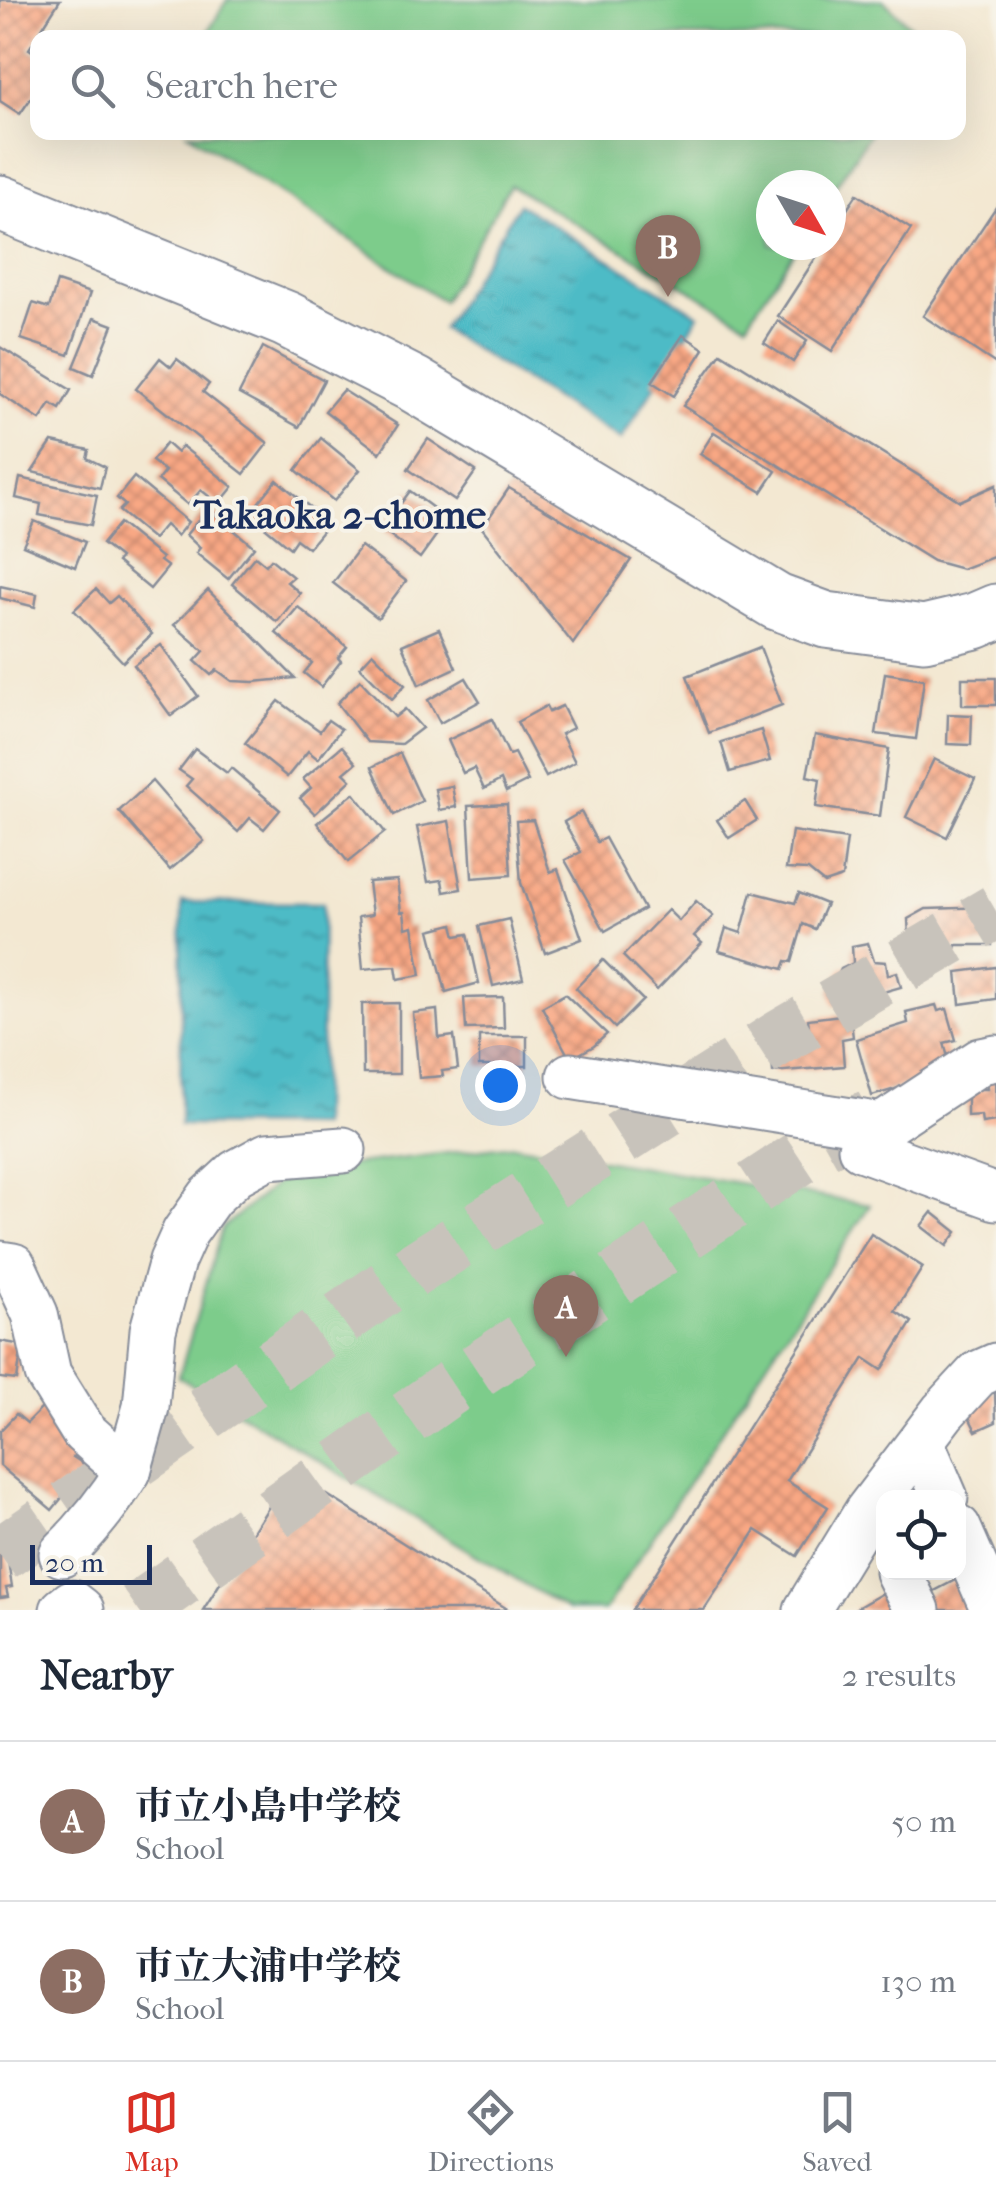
<!DOCTYPE html>
<meta charset="utf-8">
<style>
:root{--surface:#fff;--page:#f6f6f7;--text:#1f2937;--muted:#747a83;--line:#e0e1e3;--accent:#d93025}
body{margin:0;font-family:"IM FELL French Canon","Noto Serif JP",serif;background:var(--page);color:var(--text)}
.controls{position:absolute;right:30px;bottom:30px;display:grid;overflow:hidden;border-radius:20px;box-shadow:0 10px 40px #0002}
.controls button{width:90px;height:90px;display:grid;place-items:center;padding:0;border:0;border-bottom:2px solid var(--line);background:var(--surface);color:var(--text);font:50px sans-serif}
.compass{position:absolute;left:756px;top:170px;width:90px;height:90px;border-radius:50%;background:var(--surface);box-shadow:0 10px 40px #0002;rotate:129deg}
.scale{position:absolute;left:30px;bottom:25px;width:122px;box-sizing:border-box;padding-left:10px;border:5px solid #1b2f5e;border-top:0;font-size:28px;line-height:35px;white-space:nowrap;color:#1b2f5e;-webkit-text-stroke:8px #f7f3e8;paint-order:stroke}
.you{position:absolute;left:500px;top:1085px;width:35px;height:35px;margin:-25px;border:8px solid #fff;border-radius:50%;background:#1a73e8;box-shadow:0 0 0 15px #1a73e833}
.badge{display:grid;place-items:center;width:65px;height:65px;border-radius:50%;background:var(--accent);color:#fff;font-size:32px;font-weight:700}
.pin{position:absolute;translate:-50% -82px;filter:drop-shadow(0 2px 5px #0008)}
.pin::after{content:'';position:absolute;top:52px;width:35px;height:30px;background:inherit;clip-path:polygon(0 0,100% 0,50% 100%)}
.list{margin:0;padding:0;list-style:none}
h2{display:flex;justify-content:space-between;align-items:center;height:130px;margin:0;padding:0 40px;font-size:42px}
h2 small{font-size:32px;font-weight:400;color:var(--muted)}
.list li{display:grid;grid-template-columns:65px 1fr auto;gap:30px;align-items:center;box-sizing:border-box;height:160px;padding:0 40px;border-top:2px solid var(--line)}
.list b{display:block;font-size:38px;white-space:nowrap}
.list p{margin:0;font-size:32px;white-space:nowrap;color:var(--muted)}
.list em{font-size:32px;font-style:normal;color:var(--muted)}
.icon{flex:none;width:55px;height:55px;fill:none;stroke:currentColor;stroke-width:2;stroke-linecap:round;stroke-linejoin:round}
.map{position:relative;flex:none;width:996px;height:1610px;overflow:hidden}
.search{position:absolute;background:var(--surface);box-shadow:0 10px 40px #0002;left:30px;right:30px;top:30px;height:110px;display:flex;align-items:center;gap:25px;box-sizing:border-box;padding:0 35px;border-radius:20px;color:var(--muted);font-size:38px}
.sheet{height:450px;background:var(--surface)}
nav{display:flex;justify-content:space-around;align-items:center;box-sizing:border-box;height:140px;border-top:2px solid var(--line);background:var(--surface);font-size:28px;color:var(--muted)}
nav a{display:grid;justify-items:center;gap:5px}
nav .on{color:var(--accent)}
.map>svg:first-child{display:block}
.green{fill:#7dcc8b;stroke:#4c7e74;stroke-width:2.5}
.water{fill:url(#water-ripples);stroke:#347592;stroke-width:2.5}
.building{fill:url(#building-cross-hatch)}
.lines{fill:none;stroke-linecap:round;stroke-linejoin:round}
.motorway-tunnel{stroke:#c8c3bb;stroke-width:55;stroke-dasharray:55 28;stroke-linecap:butt}
.minor-casing{stroke:#878c98;stroke-width:49}
.tertiary-casing{stroke:#878c98;stroke-width:59}
.minor{stroke:#fff;stroke-width:45}
.tertiary{stroke:#fff;stroke-width:55}
.labels{text-anchor:middle;stroke-width:8;stroke-linejoin:round;paint-order:stroke}
.neighbourhood-label{font-size:40px;font-weight:bold;fill:#1b2f5e;stroke:#f7f3e8}
</style>
<div class="map">
<svg width="996" height="1610" viewBox="0 0 996 1610">
<defs>
<pattern id="water-ripples" width="26" height="14" patternUnits="userSpaceOnUse" patternTransform="scale(2.5)"><rect width="26" height="14" fill="#4dbbc6"/><path d="M2 4q2-2 4 0t4 0M15 11q2-2 4 0t4 0" fill="none" stroke="#3f98a4"/></pattern>
<pattern id="building-cross-hatch" width="8" height="8" patternUnits="userSpaceOnUse" patternTransform="scale(2.5)"><rect width="8" height="8" fill="#f9a884"/><path d="M0 0l8 8M0 8l8-8" fill="none" stroke="#c9896f"/></pattern>
</defs>
<rect width="100%" height="100%" fill="#f7f3e8"/>
<filter id="ink" filterUnits="userSpaceOnUse"><feTurbulence type="fractalNoise" baseFrequency=".01" numOctaves="2"/><feDisplacementMap in="SourceGraphic" scale="20" xChannelSelector="R" yChannelSelector="G"/><feConvolveMatrix kernelMatrix="1 2 1 2 8 2 1 2 1" color-interpolation-filters="sRGB"/></filter>
<filter id="wash" filterUnits="userSpaceOnUse"><feTurbulence type="fractalNoise" baseFrequency=".0048" numOctaves="4" result="noise"/><feDisplacementMap in="SourceGraphic" scale="40" xChannelSelector="R" yChannelSelector="G"/><feGaussianBlur stdDeviation="2.25" result="paint"/><feColorMatrix in="noise" values="0 0 0 0 0 0 0 0 0 0 0 0 0 0 0 0 0 1.4 0 .05"/><feComposite in="paint" operator="in"/></filter>
<g filter="url(#wash)">
<rect width="100%" height="100%" fill="#f3e8d2"/>
<g class="green">
<path d="M227,0H883L922,37H205Z"/>
<path d="M188,133H870L831,193V185H771V245H798L747,323L510,185L443,301Z"/>
<path d="M514,1145L870,1205L605,1610H568L179,1377L222,1228L290,1172Z"/>
</g>
<g class="water">
<path d="M519,204L699,315L621,440L442,329Z"/>
<path d="M182,902L323,903L321,1126L180,1125Z"/>
</g>
<g id="blocks">
<g class="building">
<path d="M0,0H60L29,49L38,55V88L20,114L0,101Z"/>
<path d="M857,194L911,229L832,351L778,316L824,245H831V234Z"/>
<path d="M996,207V364L923,316Z"/>
<path d="M57,282L90,293L69,355L21,339L33,303L49,308Z"/>
<path d="M94,318L113,325L93,375L74,367Z"/>
<path d="M778,321L807,341L793,362L764,343Z"/>
<path d="M683,335L704,349L674,396L652,382Z"/>
<path d="M0,347L71,390L60,409L51,404L40,420L0,394Z"/>
<path d="M263,347L324,380L299,427L239,394Z"/>
<path d="M721,353L960,501L996,485V556L962,569L933,561L683,406Z"/>
<path d="M160,358L171,367L177,359L209,384L203,392L268,443L244,474L136,389Z"/>
<path d="M343,390L398,425L380,453L325,411Z"/>
<path d="M714,432L776,471L762,492L700,454Z"/>
<path d="M321,438L360,470L334,501L296,470Z"/>
<path d="M428,439L476,471L455,501L408,469Z"/>
<path d="M52,442L89,450L87,458L105,467L100,488L32,472Z"/>
<path d="M166,443L177,453L182,446L233,487L219,504L201,490L188,505L158,480L165,471L152,461Z"/>
<path d="M134,477L188,522L177,536L165,525L153,539L119,511L125,505L117,498Z"/>
<path d="M20,478L97,495L91,525L39,515L41,504L16,498Z"/>
<path d="M277,480L329,523L308,548L296,539L290,548L249,514Z"/>
<path d="M509,488L631,560L573,644L482,528Z"/>
<path d="M410,491L448,519L420,558L382,529Z"/>
<path d="M208,508L254,547L228,579L196,553L200,548L186,535Z"/>
<path d="M34,521L85,542L75,567L23,545Z"/>
<path d="M119,523L162,558L160,561L168,567L150,589L117,562L120,558L102,544Z"/>
<path d="M361,546L406,581L378,618L333,583Z"/>
<path d="M255,556L266,565L271,559L293,577L287,582L300,593L277,622L232,584Z"/>
<path d="M0,586L37,594L35,607L0,598Z"/>
<path d="M96,589L109,603L117,596L152,634L123,662L74,610Z"/>
<path d="M208,590L295,678L254,682L232,681L217,670L211,675L195,661L204,651L174,625Z"/>
<path d="M298,607L347,647L338,658L341,661L321,687L304,673L312,663L276,633Z"/>
<path d="M439,629L456,668L419,685L402,645Z"/>
<path d="M161,645L198,696L171,716L134,665Z"/>
<path d="M760,647L782,705L709,733L687,676Z"/>
<path d="M373,653L405,685L392,699L360,667Z"/>
<path d="M885,673L924,679L916,739L876,734Z"/>
<path d="M466,678L480,701L440,723L428,700Z"/>
<rect x="962" y="678" width="34" height="27"/>
<path d="M360,680L395,717L405,709L422,728L401,744L367,742L337,703Z"/>
<path d="M279,701L320,731L328,720L341,729L318,759L308,751L287,777L245,743Z"/>
<path d="M546,706L549,712L562,706L573,728L561,734L575,762L546,777L517,722Z"/>
<path d="M948,714L972,715L971,745L947,744Z"/>
<path d="M492,719L509,755L514,753L528,781L506,792L501,780L484,789L474,768L463,773L448,740Z"/>
<path d="M761,730L770,761L730,772L721,742Z"/>
<path d="M815,735L889,749L880,816L816,807L820,779L807,776Z"/>
<path d="M342,746L356,763L344,773L351,780L315,814L300,798L311,788L303,779Z"/>
<path d="M195,749L227,773L231,768L280,810L264,829L250,818L238,832L186,786L192,779L179,770Z"/>
<path d="M400,753L422,801L394,815L372,767Z"/>
<path d="M934,759L975,779L947,837L906,817Z"/>
<path d="M152,781L204,841L170,870L119,811Z"/>
<path d="M452,786L456,807L439,810L435,789Z"/>
<path d="M354,793L385,832L348,862L317,823Z"/>
<path d="M745,801L757,820L729,838L717,820Z"/>
<path d="M507,804L511,875L472,878L468,806Z"/>
<path d="M581,812L597,842L605,838L644,909L605,931L565,860L581,852L564,822Z"/>
<path d="M533,820L550,872L558,869L582,939L545,953L521,883L516,821Z"/>
<path d="M449,821L461,889L444,892L442,880L428,882L417,827Z"/>
<path d="M792,831L847,839L842,877L824,883L808,870L786,869Z"/>
<path d="M397,880L401,912H404L406,928L413,926L421,975L398,979L396,966L363,969L358,917L372,915L368,882Z"/>
<path d="M752,892L795,903L799,893L826,904L815,929L803,924L792,962L786,961L783,969L719,951L726,928L741,933Z"/>
<path d="M696,901L713,916L694,936L702,943L657,990L623,956L668,910L679,921Z"/>
<path d="M991,907L992,945H956L954,954L910,957L908,919L926,909Z"/>
<path d="M509,919L523,979L493,986L479,926Z"/>
<path d="M453,924L456,936L468,934L479,983L446,992L430,930Z"/>
<path d="M868,943L874,961L886,962L888,975L897,972L901,987L834,1006L830,991L841,969L853,963L852,946Z"/>
<path d="M603,960L643,1000L615,1028L576,988Z"/>
<path d="M996,967V999L960,1004L957,972Z"/>
<path d="M565,994L607,1034L594,1046L570,1059L542,1007Z"/>
<path d="M503,997L504,1028L466,1029L464,998Z"/>
<path d="M399,1003V1074H363L362,1004Z"/>
<path d="M936,1005L938,1011L947,1009L956,1040L944,1043L952,1072L872,1096L856,1039L908,1023L906,1012Z"/>
<path d="M437,1010L439,1038L454,1036L458,1069L442,1071L443,1076L419,1078L413,1013Z"/>
<path d="M850,1014L853,1037L842,1039L844,1066L773,1072L770,1038L810,1035L808,1019Z"/>
<rect x="479" y="1036" width="48" height="30"/>
<path d="M996,1071V1121L982,1123L981,1115L967,1116V1089H987L986,1072Z"/>
<path d="M932,1212L957,1232L947,1246L921,1226Z"/>
<path d="M871,1234L923,1267L895,1311L912,1322L882,1370L864,1358L787,1481L828,1507L797,1556L756,1530L704,1610H632Z"/>
<path d="M0,1341L22,1345L17,1380L0,1378Z"/>
<path d="M995,1391L996,1422L976,1431L964,1407Z"/>
<path d="M46,1404L79,1449L73,1457L105,1478L83,1497L65,1494L52,1510L0,1466V1431L16,1414L27,1423Z"/>
<path d="M291,1472L509,1610H203Z"/>
<path d="M6,1548L12,1587L6,1588L8,1597L0,1598V1549Z"/>
<path d="M965,1575L983,1610H929L923,1597Z"/>
<path d="M883,1593L890,1608L900,1603L903,1610H853Z"/>
</g>
</g>
</g>
<g filter="url(#ink)">
<use href="#blocks" fill-opacity="0" stroke="#878c98" stroke-width="2.5"/>
<g class="lines">
<g class="motorway-tunnel">
<path d="M0,1555L385,1288L779,1038L996,911"/>
<path d="M138,1610L446,1391L810,1151L894,1103"/>
</g>
<defs>
<g id="minor">
<path d="M996,1058L981,1061L882,1126L861,1148L996,1197"/>
<path d="M570,1076L882,1126"/>
<path d="M0,1264L13,1266L35,1314L48,1374L84,1432L128,1471L146,1407L153,1330L172,1261L185,1232L210,1197L236,1173L267,1156L343,1150"/>
<path d="M921,1442L945,1498"/>
<path d="M958,1528L994,1610"/>
<path d="M62,1554C88,1528 109,1502 128,1471"/>
<path d="M898,1572L917,1610"/>
<path d="M63,1610L72,1603L81,1610"/>
<path d="M807,1610L867,1512L943,1412L978,1374L996,1366"/>
</g>
<path id="tertiary" d="M0,203L286,319L415,385L777,602L826,620L924,633L975,621L996,612"/>
</defs>
<use href="#minor" class="minor-casing"/>
<use href="#tertiary" class="tertiary-casing"/>
<use href="#minor" class="minor"/>
<use href="#tertiary" class="tertiary"/>
</g>
</g>
<g class="labels">
<g class="neighbourhood-label">
<text x="340" y="528">Takaoka 2-chome</text>
</g>
</g>
</svg>
<div class="controls">
<button><svg class="icon" aria-label="locate" viewBox="0 0 24 24"><circle cx="12" cy="12" r="6"/><path d="M12 2v4M12 18v4M2 12h4M18 12h4"/></svg></button>
</div>
<svg class="compass" viewBox="-18 -18 36 36"><path d="M0-13l5 13h-10z" fill="#e53935"/><path d="M0 13l5-13h-10z" fill="#747a83"/></svg>
<div class="scale">20 m</div>
<div class="you"></div>
<div class="pin badge" style="left:566px;top:1357px;background:#8d6e63">A</div>
<div class="pin badge" style="left:668px;top:297px;background:#8d6e63">B</div>
<div class="search"><svg class="icon" aria-label="search" viewBox="0 0 24 24"><circle cx="10" cy="10" r="6"/><path d="M15 15l6 6"/></svg>Search here</div>
</div>
<section class="sheet">
<h2>Nearby<small>2 results</small></h2>
<ul class="list">
<li><span class="badge" style="background:#8d6e63">A</span><div><b>市立小島中学校</b><p>School</p></div><em>50 m</em></li>
<li><span class="badge" style="background:#8d6e63">B</span><div><b>市立大浦中学校</b><p>School</p></div><em>130 m</em></li>
</ul>
</section>
<nav>
<a class="on"><svg class="icon" aria-label="map" viewBox="0 0 24 24"><path d="M3 6l6-2 6 2 6-2v14l-6 2-6-2-6 2zM9 4v14M15 6v14"/></svg>Map</a>
<a><svg class="icon" aria-label="directions" viewBox="0 0 24 24"><path d="M12 3l9 9-9 9-9-9zM9 14v-3h6M13 9l2 2-2 2"/></svg>Directions</a>
<a><svg class="icon" aria-label="saved" viewBox="0 0 24 24"><path d="M7 4h10v16l-5-4-5 4z"/></svg>Saved</a>
</nav>
